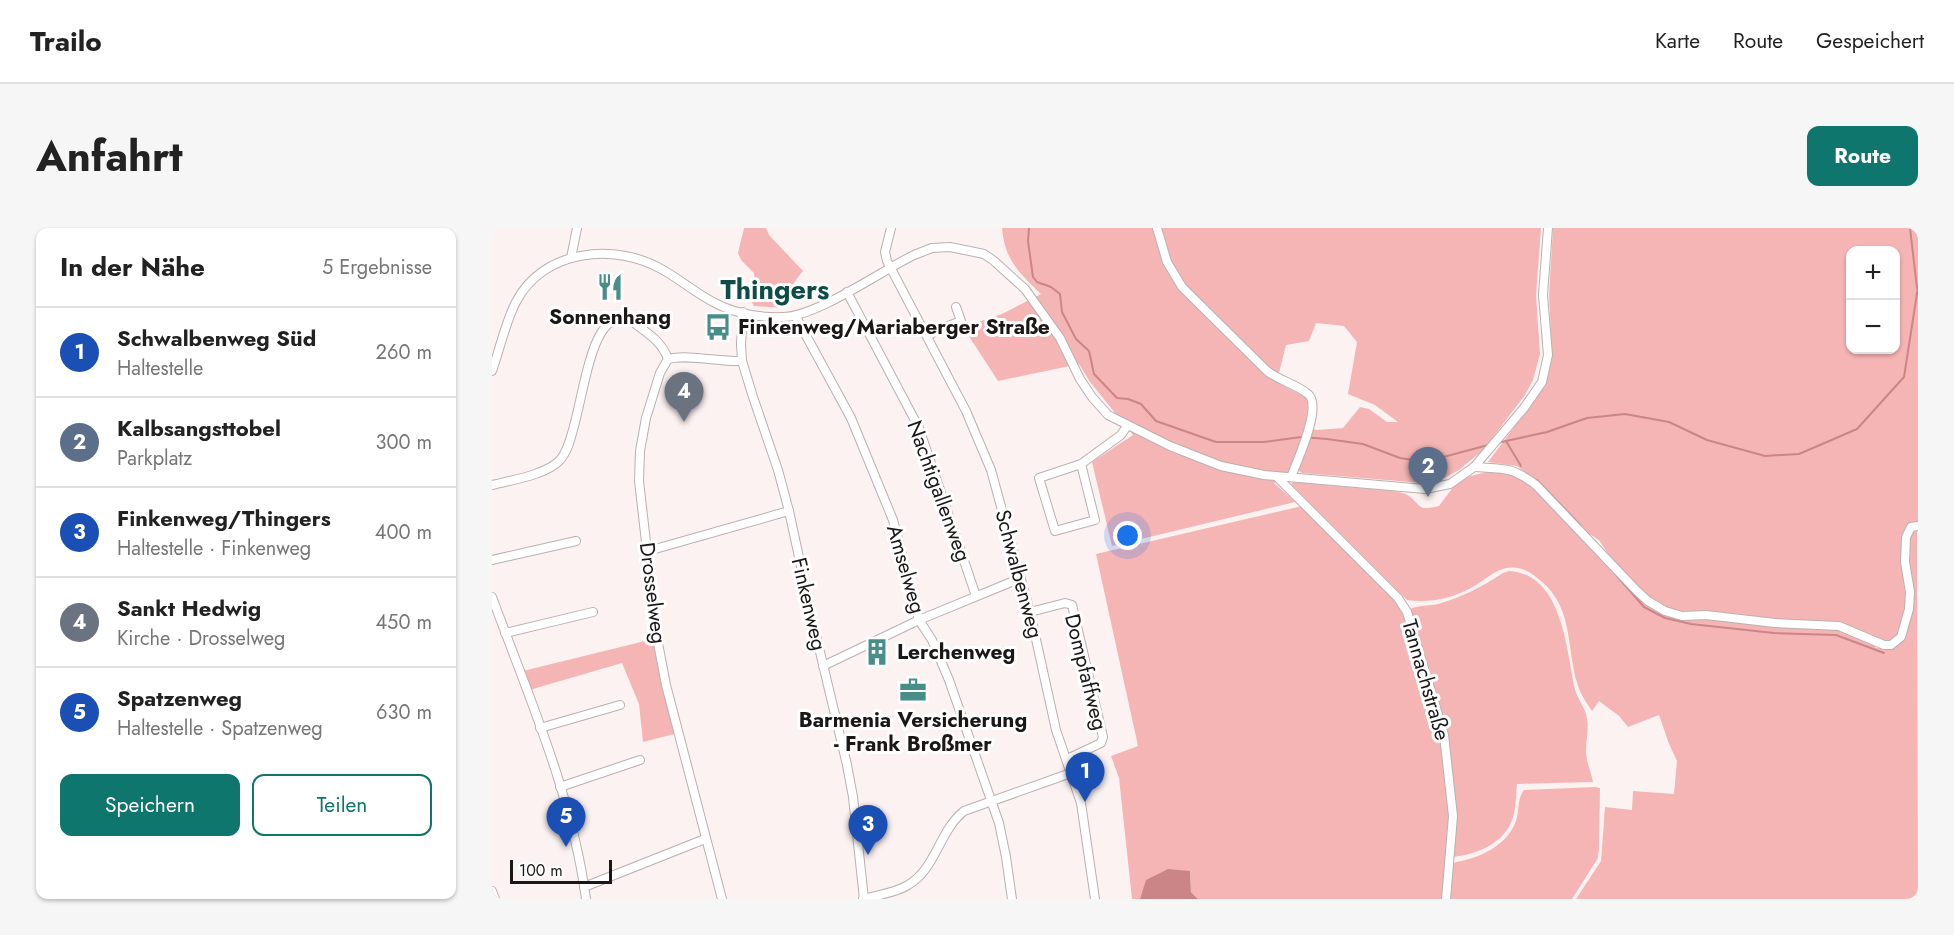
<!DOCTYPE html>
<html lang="de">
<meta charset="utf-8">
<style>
:root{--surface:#fff;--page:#f6f6f6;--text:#222;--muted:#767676;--line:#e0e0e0;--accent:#0f766e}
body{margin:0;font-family:Jost,sans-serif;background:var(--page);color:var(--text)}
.controls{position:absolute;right:18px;top:18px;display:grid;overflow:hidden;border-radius:12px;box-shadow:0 2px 4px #0004}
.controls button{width:54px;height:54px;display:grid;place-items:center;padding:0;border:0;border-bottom:2px solid var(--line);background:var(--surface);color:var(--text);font:30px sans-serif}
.scale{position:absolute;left:18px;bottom:15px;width:102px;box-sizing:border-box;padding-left:6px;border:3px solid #1b1717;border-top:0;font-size:16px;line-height:21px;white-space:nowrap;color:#1b1717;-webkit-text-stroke:4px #fff;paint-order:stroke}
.you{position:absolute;left:636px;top:308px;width:21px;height:21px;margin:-15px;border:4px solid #fff;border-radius:50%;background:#1a73e8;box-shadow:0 0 0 9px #1a73e833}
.badge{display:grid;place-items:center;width:39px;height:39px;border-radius:50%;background:var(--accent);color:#fff;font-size:20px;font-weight:700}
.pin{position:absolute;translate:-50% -50px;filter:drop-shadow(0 2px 3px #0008)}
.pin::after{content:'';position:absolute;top:32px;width:21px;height:18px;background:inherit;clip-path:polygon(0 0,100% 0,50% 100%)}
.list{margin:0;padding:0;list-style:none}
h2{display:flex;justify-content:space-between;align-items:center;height:78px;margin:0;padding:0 24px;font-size:26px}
h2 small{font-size:20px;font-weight:400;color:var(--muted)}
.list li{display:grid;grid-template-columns:39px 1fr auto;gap:18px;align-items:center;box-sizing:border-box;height:90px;padding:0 24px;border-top:2px solid var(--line)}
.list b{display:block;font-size:22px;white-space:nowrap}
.list p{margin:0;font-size:20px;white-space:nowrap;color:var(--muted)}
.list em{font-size:20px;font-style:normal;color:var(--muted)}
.actions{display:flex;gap:12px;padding:18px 24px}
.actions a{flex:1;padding:14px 0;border:2px solid var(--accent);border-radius:12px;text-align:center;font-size:21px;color:var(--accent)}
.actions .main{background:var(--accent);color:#fff}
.map{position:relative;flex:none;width:1426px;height:671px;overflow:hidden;border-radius:12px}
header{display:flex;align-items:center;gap:36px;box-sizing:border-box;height:84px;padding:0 30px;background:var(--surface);border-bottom:2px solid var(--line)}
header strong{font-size:28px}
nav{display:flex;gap:33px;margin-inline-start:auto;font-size:21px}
.intro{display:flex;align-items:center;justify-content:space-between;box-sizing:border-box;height:144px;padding:0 36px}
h1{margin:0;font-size:42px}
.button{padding:15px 27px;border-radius:12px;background:var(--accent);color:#fff;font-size:21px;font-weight:700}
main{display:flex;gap:36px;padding:0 36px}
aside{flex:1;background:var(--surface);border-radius:12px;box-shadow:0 2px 4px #0004}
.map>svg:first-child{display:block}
.green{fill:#f6b5b5;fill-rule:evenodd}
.water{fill:#cc8586}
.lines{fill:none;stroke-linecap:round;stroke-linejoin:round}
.stream{stroke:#cc8586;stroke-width:2}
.minor-casing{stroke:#bbb0b0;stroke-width:10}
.minor{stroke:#fff;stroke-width:8}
.labels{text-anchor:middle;stroke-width:6;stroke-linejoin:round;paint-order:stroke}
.poi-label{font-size:21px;font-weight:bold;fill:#1b1717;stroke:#fff}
.street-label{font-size:21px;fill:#1b1717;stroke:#fff}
.district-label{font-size:27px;font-weight:bold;fill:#0e4c48;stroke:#fff}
</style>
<header>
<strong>Trailo</strong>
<nav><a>Karte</a><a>Route</a><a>Gespeichert</a></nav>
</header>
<div class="intro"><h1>Anfahrt</h1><a class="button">Route</a></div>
<main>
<aside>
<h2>In der Nähe<small>5 Ergebnisse</small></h2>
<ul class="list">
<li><span class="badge" style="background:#1a4fb4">1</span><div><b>Schwalbenweg Süd</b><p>Haltestelle</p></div><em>260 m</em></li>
<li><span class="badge" style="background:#5c6f8a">2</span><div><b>Kalbsangsttobel</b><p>Parkplatz</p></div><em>300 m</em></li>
<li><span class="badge" style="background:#1a4fb4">3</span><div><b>Finkenweg/Thingers</b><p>Haltestelle · Finkenweg</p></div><em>400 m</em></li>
<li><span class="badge" style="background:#6b7280">4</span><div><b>Sankt Hedwig</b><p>Kirche · Drosselweg</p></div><em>450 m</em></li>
<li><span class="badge" style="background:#1a4fb4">5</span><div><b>Spatzenweg</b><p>Haltestelle · Spatzenweg</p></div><em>630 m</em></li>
</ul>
<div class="actions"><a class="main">Speichern</a><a>Teilen</a></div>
</aside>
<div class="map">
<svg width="1426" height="671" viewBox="0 0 1426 671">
<rect width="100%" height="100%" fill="#fdf2f2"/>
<g class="green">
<path d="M252,0H274L277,7L311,43C299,57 297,63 294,80L262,78C260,72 254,71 252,65L263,53L262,45L249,32L246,25Z"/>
<path d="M510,0H662C668,23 674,43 690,61L773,145L790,157L816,170L819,186L812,201L798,248L782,255L803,274L620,318L600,234L641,207L598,154L587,136L506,153L471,99L510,86L549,66C527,44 513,33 510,0Z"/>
<path d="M668,0H1049L1044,67L1048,126L1041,152L1033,167L991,222L967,242L947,253L931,255L810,245L807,243L819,200L824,202L851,200L868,179L877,181L895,194H906L883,177L856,166L865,114L852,98L824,95L817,113L794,117L787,145L777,141L692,56L678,34Z"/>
<path d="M1061,0H1426V296L1417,298C1404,315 1415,343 1416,363C1417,377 1415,392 1408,405C1406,409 1404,413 1398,415C1392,416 1386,412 1381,410L1384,420C1390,420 1398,421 1403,418C1408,415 1411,408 1414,403C1418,391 1420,378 1420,366C1419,346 1408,320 1420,301L1425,299L1426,671H1084L1109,633L1113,579L1140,582L1141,563L1182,566L1185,533L1177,516L1167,487L1136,499L1127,488L1107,473L1100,483C1096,477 1091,470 1088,463C1073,426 1084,382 1049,353C1043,348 1038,344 1030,341C1008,334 995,352 977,361C957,371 937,375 915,372L799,256L801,254L902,263C906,264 913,265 917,268C931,279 925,283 947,278L962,258L978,248L1000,243H1017L1027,247L1043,258L1056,272L1100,319L1122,345L1118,329L1107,312L1088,300L1062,269L1050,257L1025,238L996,234L1053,158L1060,127L1057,67ZM1358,22H1404V122H1358Z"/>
<path d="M810,278L904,372L910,385L928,433L949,507L958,588L951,671H706L699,664L698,643L655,652L648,671H640L627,550L619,528L646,518L604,326Z"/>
<path d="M1017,343C1071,346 1074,422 1083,461C1085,471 1094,480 1095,491C1097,501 1094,512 1094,523C1094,533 1099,544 1101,554L1025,556C1024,567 1024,579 1021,589C1014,615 985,626 961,629L963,588L961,548L954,507L918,381C927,377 937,378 946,376C970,369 990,359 1011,345Z"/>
<path d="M165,410L186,505L151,514L147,476L130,435L34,463L27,444Z"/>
<path d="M1103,559L1108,560L1107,620L1106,630L1080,671H956L959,636C965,633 971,633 977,631C998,625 1020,611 1025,589C1027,580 1026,569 1032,562Z"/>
</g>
<path class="water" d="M676,641L698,643L699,664L706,671H648L654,652Z"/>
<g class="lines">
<g class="stream">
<path d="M537,0L536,13L541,49L545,54L559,59L568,66L570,84L584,111L597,123L602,146L625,170L636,171L649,176L664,193L724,214H772L809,209L835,211L871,216L908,230L927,233L944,231L996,217"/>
<path d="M1418,0L1425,60"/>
<path d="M1014,213L1029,238"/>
<path d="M1005,215L1055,204L1095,190L1133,186L1177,194L1215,212L1273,228L1307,226L1365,201L1412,149L1426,59"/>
<path d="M1045,252L1089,298"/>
<path d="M1125,348L1152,379L1173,390L1199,396L1282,405L1344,407L1392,425"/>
</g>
<defs>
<g id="minor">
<path d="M399,0L393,24L395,33L474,183L499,242L538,384L564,502L589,575L603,671"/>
<path d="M665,0L675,34L690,59L775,143C788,153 804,156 816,166C831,178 805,233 799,249"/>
<path d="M79,30L85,0"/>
<path d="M355,64L427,200L484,368"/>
<path d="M251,84L249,116L250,133L261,169L286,242L297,283L323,403L355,537L361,569L372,671"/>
<path d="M304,89L359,190L401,292L427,392L440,412L457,452L507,595L514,629L520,671"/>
<path d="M436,109L441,104L469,93L464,79"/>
<path d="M0,143C8,121 13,95 24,74C51,21 124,14 171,42C189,52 206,67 225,76C245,86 270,90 291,89C324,89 389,43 422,27L440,20L458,19L492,26L502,33L533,61L568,110L588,151L600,169L616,187L678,218L729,238L772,247L933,261L958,256L982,239L1032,180L1050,154L1056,127L1051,67L1056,0"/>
<path d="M589,236L547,250L563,303L603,292L589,236L629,207L635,198"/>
<path d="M982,239C1012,241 1019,238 1044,257L1145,363L1156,373L1173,383L1190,388L1214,387L1283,395L1347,398L1392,417H1399L1409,409L1417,381L1418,364L1413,334L1414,309L1419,299L1426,298"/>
<path d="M785,249L906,370L915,384L952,507L961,588L954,671"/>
<path d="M0,257C20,252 54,247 68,232C76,223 79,209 82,198C89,173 96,126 109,105C117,92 129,85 142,95C157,106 170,114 176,131"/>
<path d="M156,323L297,283"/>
<path d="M0,332L84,313"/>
<path d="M0,369C36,467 80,566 94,671"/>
<path d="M538,384L573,375L580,377L611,509L609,515L575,531"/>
<path d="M13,405L101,384"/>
<path d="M331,438L427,392L529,350"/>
<path d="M48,500L128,477"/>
<path d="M68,559L148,532"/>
<path d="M92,659L213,611"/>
<path d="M0,663L3,671"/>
<path d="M230,671L174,457L165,410L147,253L148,223L154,190L168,145L176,131C197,126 227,134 250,133"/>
<path d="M371,671C385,667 404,665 416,657C444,641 447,603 472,583L579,545"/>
</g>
</defs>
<use href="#minor" class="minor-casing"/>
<use href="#minor" class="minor"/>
</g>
<defs>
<symbol id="restaurant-bare" viewBox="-9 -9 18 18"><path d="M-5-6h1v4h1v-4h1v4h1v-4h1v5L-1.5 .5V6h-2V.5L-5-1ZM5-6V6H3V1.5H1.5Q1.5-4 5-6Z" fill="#478e89" stroke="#fff" stroke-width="2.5" paint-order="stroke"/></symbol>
<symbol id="bus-bare" viewBox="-9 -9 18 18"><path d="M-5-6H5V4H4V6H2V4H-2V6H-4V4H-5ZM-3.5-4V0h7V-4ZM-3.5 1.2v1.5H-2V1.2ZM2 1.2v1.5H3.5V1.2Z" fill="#478e89" stroke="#fff" stroke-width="2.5" paint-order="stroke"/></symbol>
<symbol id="building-bare" viewBox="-9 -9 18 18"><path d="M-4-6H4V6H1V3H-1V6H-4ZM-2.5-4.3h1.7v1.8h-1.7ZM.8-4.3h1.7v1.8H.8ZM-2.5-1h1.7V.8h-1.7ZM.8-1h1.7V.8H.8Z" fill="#478e89" stroke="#fff" stroke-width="2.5" paint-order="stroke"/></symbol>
<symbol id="office-bare" viewBox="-9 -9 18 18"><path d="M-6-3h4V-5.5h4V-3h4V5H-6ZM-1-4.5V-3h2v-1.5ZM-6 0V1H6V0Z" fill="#478e89" stroke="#fff" stroke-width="2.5" paint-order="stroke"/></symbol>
</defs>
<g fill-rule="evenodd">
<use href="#restaurant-bare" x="99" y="40" width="38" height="38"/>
<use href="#bus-bare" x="207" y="80" width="38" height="38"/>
<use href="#building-bare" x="366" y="405" width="38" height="38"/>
<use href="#office-bare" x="402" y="443" width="38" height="38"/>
</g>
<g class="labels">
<g class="poi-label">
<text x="118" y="96">Sonnenhang</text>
<text x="246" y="106" text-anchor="start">Finkenweg/Mariaberger Straße</text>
<text x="405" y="431" text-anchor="start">Lerchenweg</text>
<text x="421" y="499">Barmenia Versicherung<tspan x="421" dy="24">- Frank Broßmer</tspan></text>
</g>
<g class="street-label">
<text transform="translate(447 263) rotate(70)" y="7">Nachtigallenweg</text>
<text transform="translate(414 341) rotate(74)" y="7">Amselweg</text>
<text transform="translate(527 346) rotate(75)" y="7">Schwalbenweg</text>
<text transform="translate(161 365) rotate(83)" y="7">Drosselweg</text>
<text transform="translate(317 376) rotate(77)" y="7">Finkenweg</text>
<text transform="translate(594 444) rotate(76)" y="7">Dompfaffweg</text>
<text transform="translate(934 452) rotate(74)" y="7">Tannachstraße</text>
</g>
<g class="district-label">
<text x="283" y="71">Thingers</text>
</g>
</g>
</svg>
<div class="controls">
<button>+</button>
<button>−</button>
</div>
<div class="scale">100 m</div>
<div class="you"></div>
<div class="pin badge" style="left:593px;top:574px;background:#1a4fb4">1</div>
<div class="pin badge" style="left:936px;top:269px;background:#5c6f8a">2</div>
<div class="pin badge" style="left:376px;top:627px;background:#1a4fb4">3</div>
<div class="pin badge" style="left:192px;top:194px;background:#6b7280">4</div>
<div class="pin badge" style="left:74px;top:619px;background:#1a4fb4">5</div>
</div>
</main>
